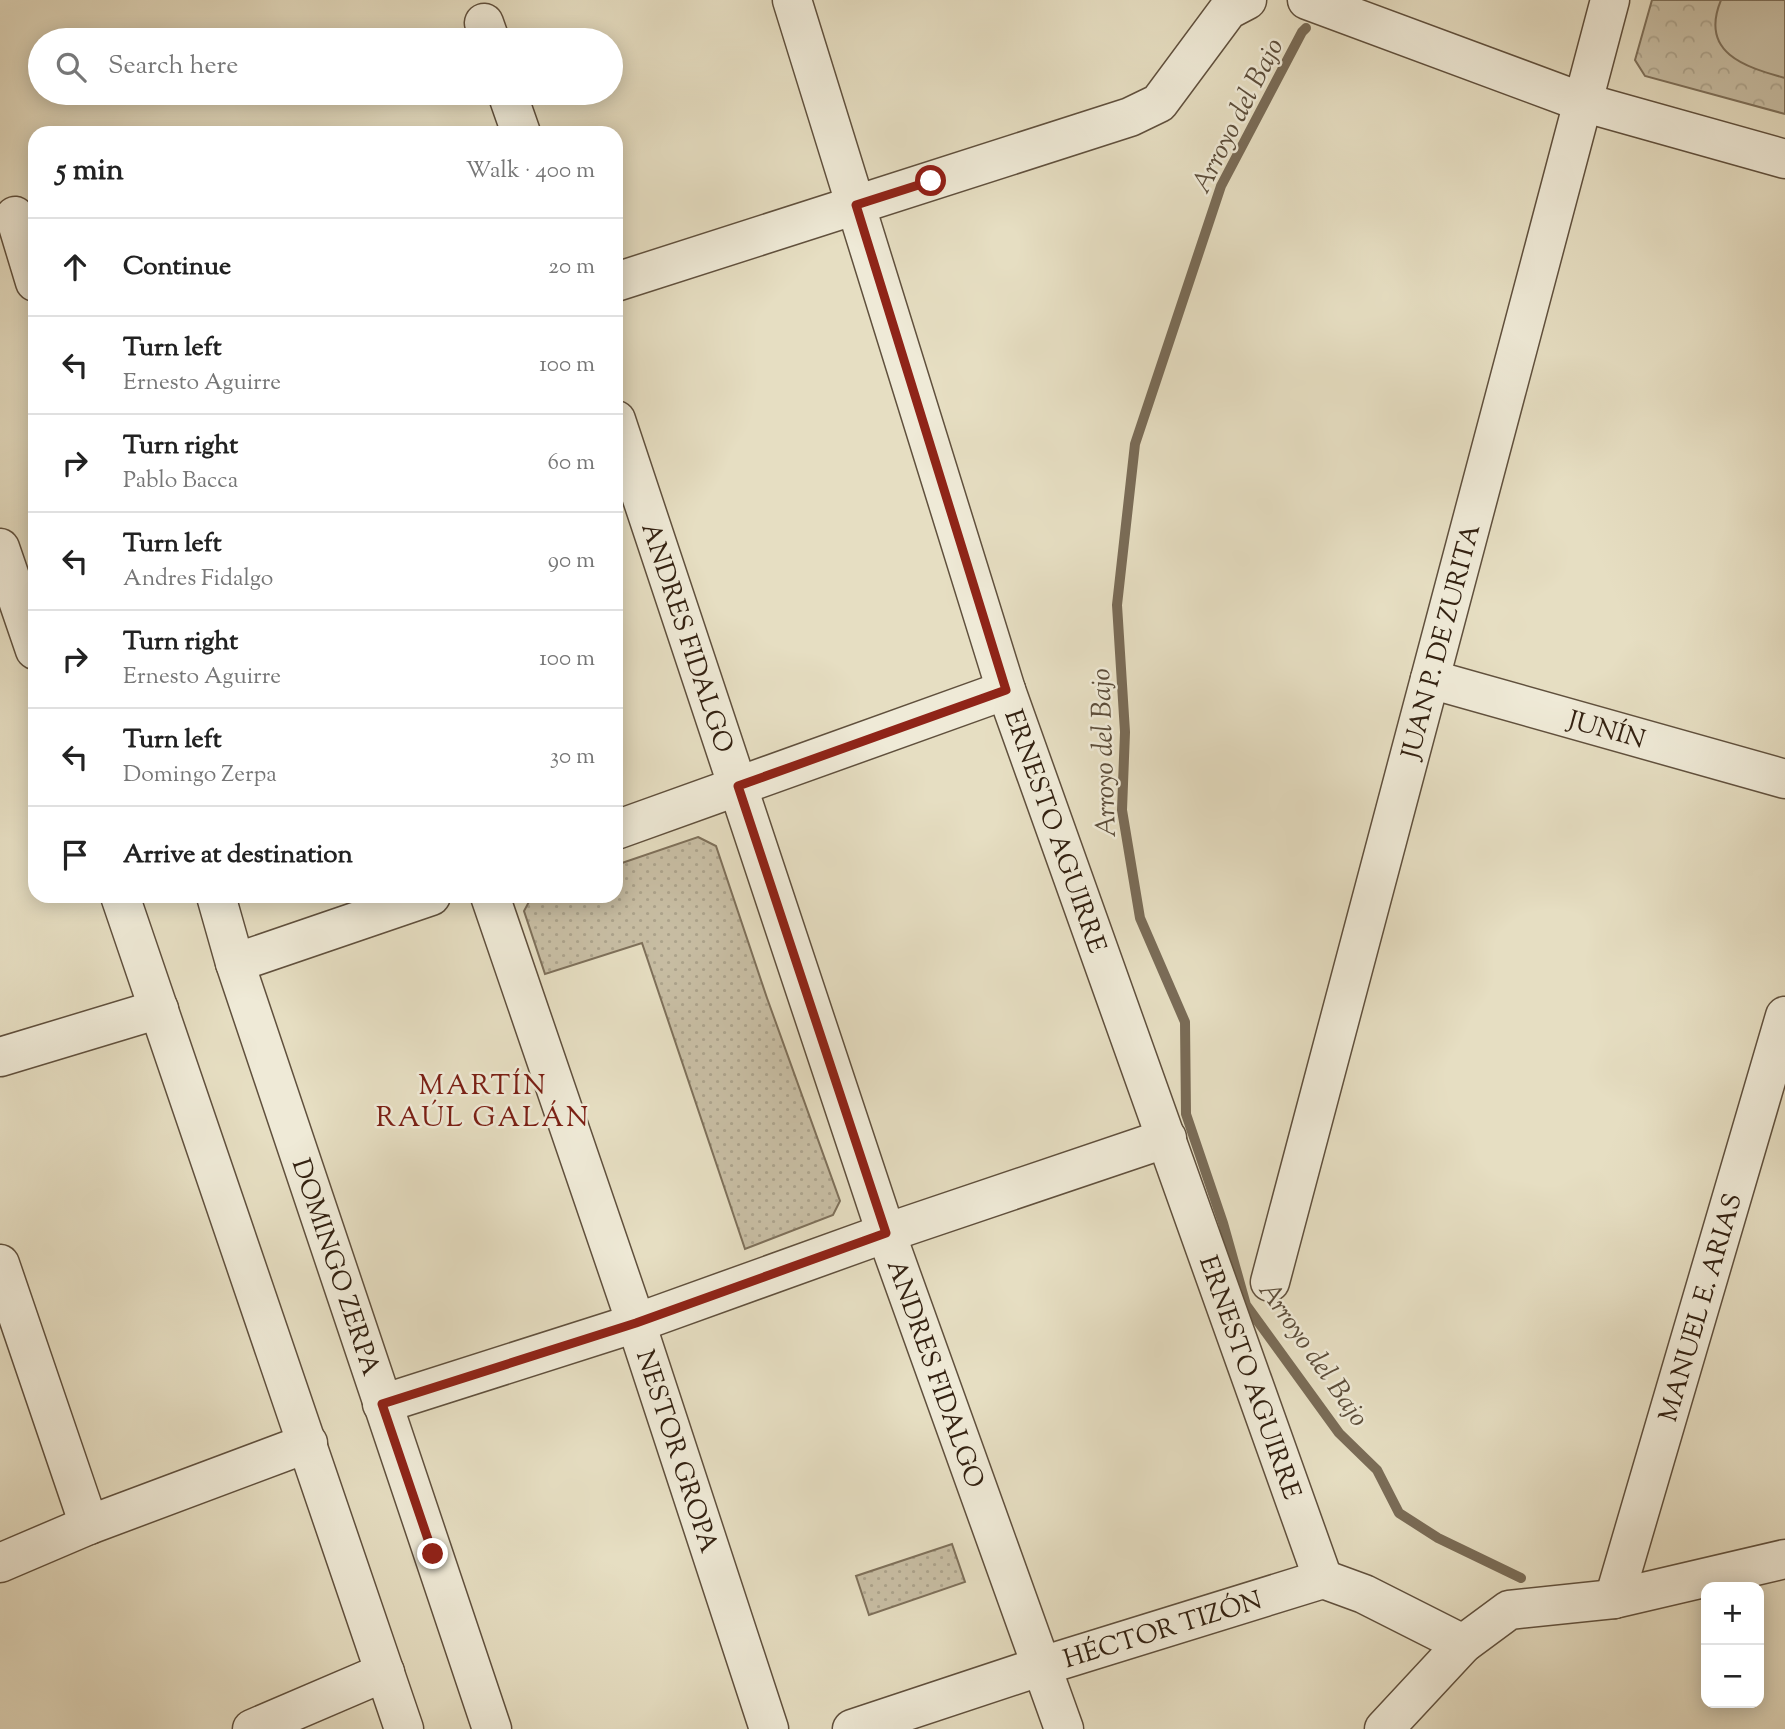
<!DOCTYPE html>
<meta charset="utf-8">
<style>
:root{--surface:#fff;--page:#f6f6f6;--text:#222;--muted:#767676;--line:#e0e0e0}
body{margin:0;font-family:"Sorts Mill Goudy",serif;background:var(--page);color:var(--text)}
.controls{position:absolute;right:21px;bottom:21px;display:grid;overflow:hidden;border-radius:14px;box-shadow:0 4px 18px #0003}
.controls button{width:63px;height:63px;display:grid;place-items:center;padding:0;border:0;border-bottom:2px solid var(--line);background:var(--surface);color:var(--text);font:35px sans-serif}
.stop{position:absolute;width:21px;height:21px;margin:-16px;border:5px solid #8f2418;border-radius:50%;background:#fff}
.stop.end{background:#8f2418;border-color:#fff;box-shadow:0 2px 7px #0008}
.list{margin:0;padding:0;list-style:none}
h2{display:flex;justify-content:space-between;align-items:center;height:91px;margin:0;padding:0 28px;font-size:30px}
h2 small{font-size:23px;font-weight:400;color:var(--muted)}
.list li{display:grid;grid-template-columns:46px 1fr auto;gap:21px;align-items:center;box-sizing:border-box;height:98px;padding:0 28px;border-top:2px solid var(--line)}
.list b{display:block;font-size:26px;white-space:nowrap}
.list p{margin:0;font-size:23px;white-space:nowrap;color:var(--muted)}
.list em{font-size:23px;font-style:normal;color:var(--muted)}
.icon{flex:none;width:38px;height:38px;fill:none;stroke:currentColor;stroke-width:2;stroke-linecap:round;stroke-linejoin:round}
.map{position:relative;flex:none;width:1785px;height:1729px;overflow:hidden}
.search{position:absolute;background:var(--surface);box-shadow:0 4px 18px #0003;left:28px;top:28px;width:595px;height:77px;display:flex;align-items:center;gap:18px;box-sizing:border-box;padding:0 24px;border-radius:38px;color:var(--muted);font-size:26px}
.panel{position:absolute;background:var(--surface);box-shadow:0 4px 18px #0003;left:28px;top:126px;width:595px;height:777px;border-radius:21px}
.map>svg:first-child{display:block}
.grass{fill:url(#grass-dots);stroke:#7e705a;stroke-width:2}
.forest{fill:url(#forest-crowns);stroke:#7e705a;stroke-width:2}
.pitch{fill:#c8bea4;stroke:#7e705a;stroke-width:2}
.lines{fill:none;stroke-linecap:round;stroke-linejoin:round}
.stream{stroke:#7a6c57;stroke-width:10}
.minor-casing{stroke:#60503d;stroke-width:41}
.minor{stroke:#efead7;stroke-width:38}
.route{stroke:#8f2418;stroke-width:9}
.labels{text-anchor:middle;stroke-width:5;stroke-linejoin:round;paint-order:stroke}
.street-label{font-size:26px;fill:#332111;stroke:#efead7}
.water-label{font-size:28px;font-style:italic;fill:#5c4d3a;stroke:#efead7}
.neighbourhood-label{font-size:28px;letter-spacing:2px;fill:#7a1f14;stroke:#efead7}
</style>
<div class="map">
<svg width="1785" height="1729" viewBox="0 0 1785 1729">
<defs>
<pattern id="grass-dots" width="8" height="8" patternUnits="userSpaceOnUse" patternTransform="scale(1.75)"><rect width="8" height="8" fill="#c8bea4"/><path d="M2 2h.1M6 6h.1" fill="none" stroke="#aca38c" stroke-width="1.8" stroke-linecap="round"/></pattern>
<pattern id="forest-crowns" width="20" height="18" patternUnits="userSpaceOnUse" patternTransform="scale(1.75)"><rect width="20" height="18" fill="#c8bea4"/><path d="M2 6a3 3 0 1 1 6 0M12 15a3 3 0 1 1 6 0" fill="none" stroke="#aca38c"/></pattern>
</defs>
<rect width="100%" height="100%" fill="#e6dec2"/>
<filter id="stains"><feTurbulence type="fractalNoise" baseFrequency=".00286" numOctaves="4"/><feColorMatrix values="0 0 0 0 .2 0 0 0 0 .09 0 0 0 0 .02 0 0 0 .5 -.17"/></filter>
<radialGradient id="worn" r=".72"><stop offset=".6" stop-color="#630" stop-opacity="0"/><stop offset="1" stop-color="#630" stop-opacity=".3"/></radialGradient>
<g class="grass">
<path d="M698,837L716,846L767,998L840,1201L833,1215L745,1249L642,943L545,974L524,911L532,896H616V865Z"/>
<path d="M952,1544L965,1582L869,1615L856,1576Z"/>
</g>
<path class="forest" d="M1652,0H1785V114L1645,76L1635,60Z"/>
<path class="pitch" d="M1721,0H1785V78C1745,67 1699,53 1721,0Z"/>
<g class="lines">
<path class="stream" d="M1306,28L1302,32L1221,186L1135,444L1117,605L1125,732L1122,810L1140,918L1185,1022L1186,1114L1223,1223L1246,1305L1339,1433L1377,1470L1399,1513L1438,1538L1521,1578"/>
<defs>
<g id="minor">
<path id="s1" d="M792,0L1006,690L1323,1579"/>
<path d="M1307,0L1582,102L1785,159"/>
<path d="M484,23L490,40"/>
<path d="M507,93L521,133"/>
<path d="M15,216L35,282"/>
<path d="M616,282L1130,117L1159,103L1228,10L1247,0"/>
<path id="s2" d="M616,420L886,1233L1064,1729"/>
<path d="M0,548L35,650"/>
<path id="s3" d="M1430,679L1785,779"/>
<path d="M616,830L1006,690"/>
<path d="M120,896L404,1729"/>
<path id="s4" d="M216,896L235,963L492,1729"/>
<path id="s5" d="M490,896L636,1323L769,1729"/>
<path d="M235,963L431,896"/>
<path d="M0,1057L159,1009"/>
<path d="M0,1264L89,1525"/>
<path id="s6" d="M1270,1282L1610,0"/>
<path d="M382,1404L636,1323L886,1233L1167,1138"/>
<path d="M0,1563L89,1525L308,1443"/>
<path id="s7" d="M1614,1599L1785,1016"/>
<path d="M252,1729L385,1672"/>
<path id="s8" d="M852,1729L1042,1666L1323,1579L1364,1594L1463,1644"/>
<path d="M1384,1729L1463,1644L1509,1610L1614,1599L1785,1559"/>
</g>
</defs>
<use href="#minor" class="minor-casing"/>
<use href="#minor" class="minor"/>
</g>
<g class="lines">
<path class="route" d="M433,1554L382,1404L636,1323L886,1233L738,786L1006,690L856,205L931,181"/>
</g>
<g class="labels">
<g class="street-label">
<text dy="9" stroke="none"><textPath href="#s2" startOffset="229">ANDRES FIDALGO</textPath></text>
<text dy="9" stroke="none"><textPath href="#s6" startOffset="663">JUAN P. DE ZURITA</textPath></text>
<text dy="9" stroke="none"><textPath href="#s3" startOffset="184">JUNÍN</textPath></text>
<text dy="9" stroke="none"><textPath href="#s1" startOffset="872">ERNESTO AGUIRRE</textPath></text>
<text dy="9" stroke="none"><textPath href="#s4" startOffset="390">DOMINGO ZERPA</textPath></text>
<text dy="9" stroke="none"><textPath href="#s7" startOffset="304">MANUEL E. ARIAS</textPath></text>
<text dy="9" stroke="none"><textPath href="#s2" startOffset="1006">ANDRES FIDALGO</textPath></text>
<text dy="9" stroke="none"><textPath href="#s1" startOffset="1452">ERNESTO AGUIRRE</textPath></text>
<text dy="9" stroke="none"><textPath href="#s5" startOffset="586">NESTOR GROPA</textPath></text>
<text dy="9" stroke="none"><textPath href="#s8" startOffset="326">HÉCTOR TIZÓN</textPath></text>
</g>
<g class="water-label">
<text transform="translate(1236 115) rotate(-63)" y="10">Arroyo del Bajo</text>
<text transform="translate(1102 753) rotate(-92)" y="10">Arroyo del Bajo</text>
<text transform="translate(1315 1353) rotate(55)" y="10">Arroyo del Bajo</text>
</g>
<g class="neighbourhood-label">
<text x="483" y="1094">MARTÍN<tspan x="483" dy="32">RAÚL GALÁN</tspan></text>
</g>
</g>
<rect width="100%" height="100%" filter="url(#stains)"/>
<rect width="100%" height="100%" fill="url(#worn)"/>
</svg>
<div class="controls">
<button>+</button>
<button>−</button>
</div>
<div class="stop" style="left:931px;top:181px"></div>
<div class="stop end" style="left:433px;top:1554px"></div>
<div class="search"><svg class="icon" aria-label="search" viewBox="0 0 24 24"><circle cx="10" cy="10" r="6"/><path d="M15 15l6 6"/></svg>Search here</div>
<section class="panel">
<h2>5 min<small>Walk · 400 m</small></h2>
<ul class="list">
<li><svg class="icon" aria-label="ahead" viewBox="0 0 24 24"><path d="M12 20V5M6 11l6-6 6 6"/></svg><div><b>Continue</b></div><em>20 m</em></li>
<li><svg class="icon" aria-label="left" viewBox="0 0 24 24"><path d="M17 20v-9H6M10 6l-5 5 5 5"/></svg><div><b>Turn left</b><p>Ernesto Aguirre</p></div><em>100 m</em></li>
<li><svg class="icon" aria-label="right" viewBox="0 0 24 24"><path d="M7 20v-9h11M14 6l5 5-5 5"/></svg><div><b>Turn right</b><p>Pablo Bacca</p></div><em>60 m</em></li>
<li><svg class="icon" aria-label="left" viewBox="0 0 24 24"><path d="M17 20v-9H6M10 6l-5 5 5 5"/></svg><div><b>Turn left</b><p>Andres Fidalgo</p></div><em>90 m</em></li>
<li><svg class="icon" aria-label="right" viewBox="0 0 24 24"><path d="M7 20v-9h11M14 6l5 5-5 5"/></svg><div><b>Turn right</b><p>Ernesto Aguirre</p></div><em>100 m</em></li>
<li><svg class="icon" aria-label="left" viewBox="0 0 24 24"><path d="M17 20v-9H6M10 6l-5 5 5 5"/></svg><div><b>Turn left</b><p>Domingo Zerpa</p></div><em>30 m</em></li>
<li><svg class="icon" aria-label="arrive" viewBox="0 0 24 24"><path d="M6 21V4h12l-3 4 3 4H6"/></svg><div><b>Arrive at destination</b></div></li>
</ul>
</section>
</div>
